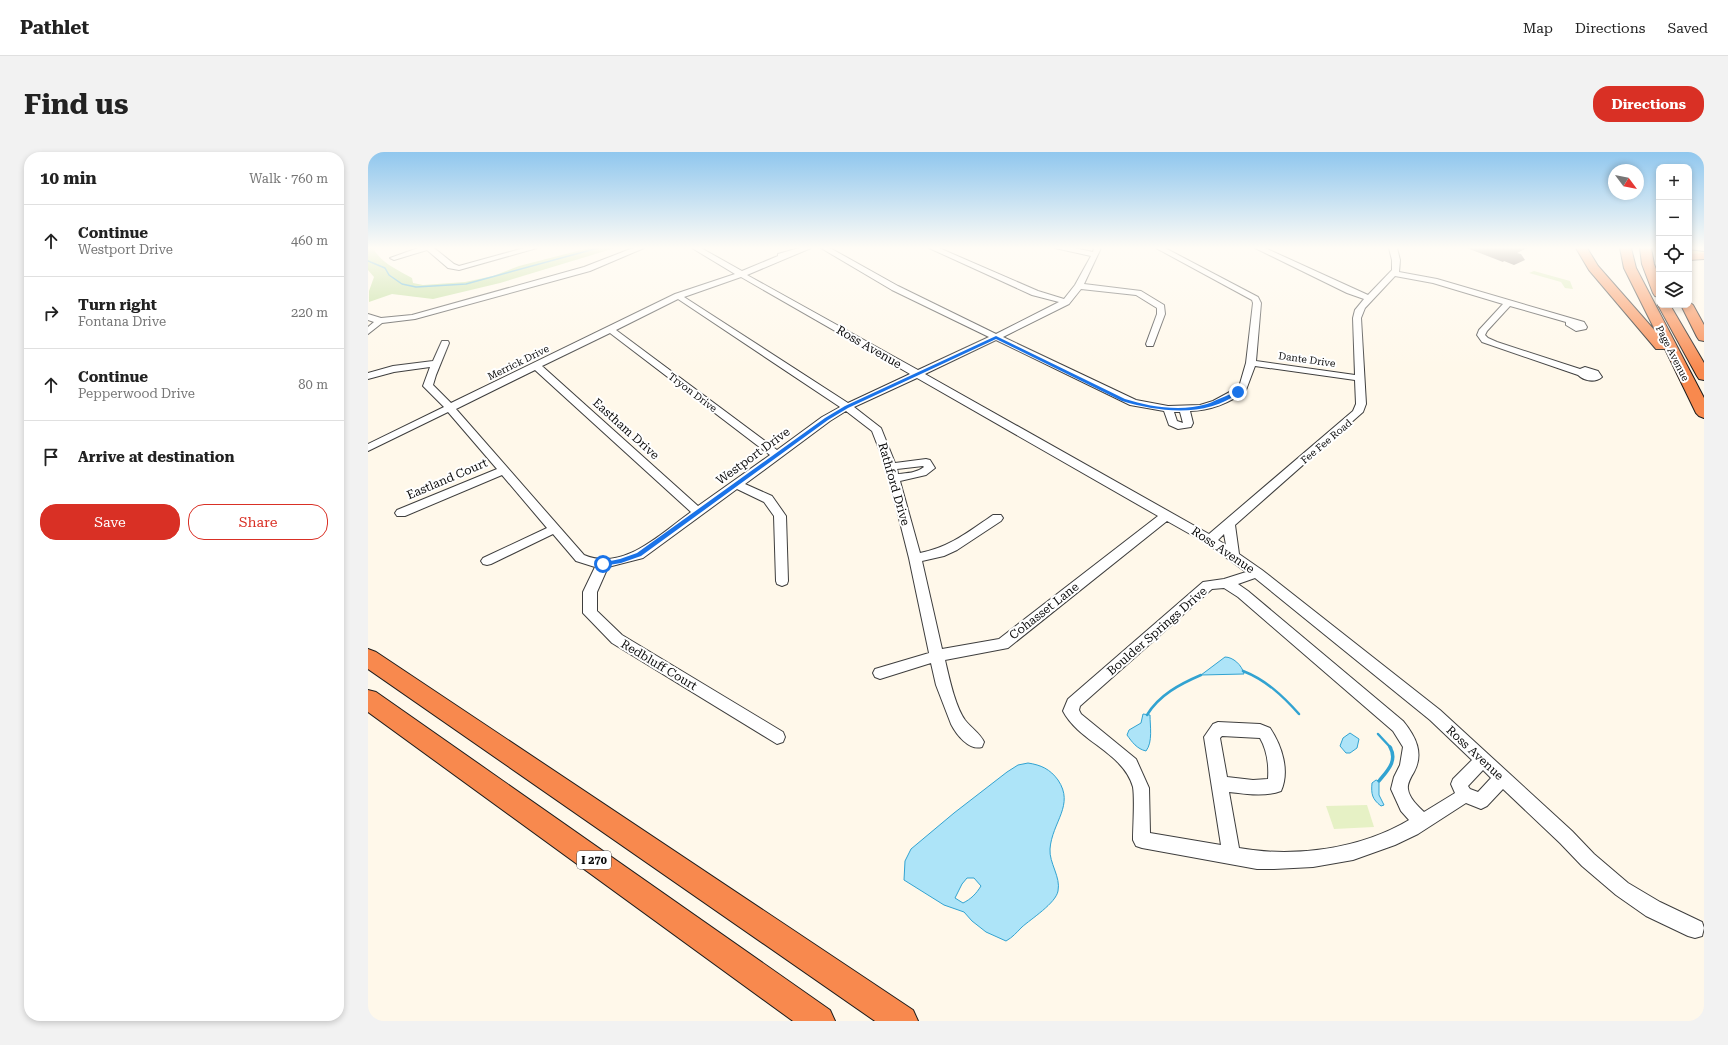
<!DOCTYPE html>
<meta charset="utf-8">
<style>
:root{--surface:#fff;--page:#f2f2f2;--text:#222;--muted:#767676;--line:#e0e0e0;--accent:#d93025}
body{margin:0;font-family:"Roboto Serif",serif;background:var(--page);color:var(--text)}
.controls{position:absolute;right:12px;top:12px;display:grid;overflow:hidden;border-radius:8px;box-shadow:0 2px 6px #0003}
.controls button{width:36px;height:36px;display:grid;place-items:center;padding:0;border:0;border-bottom:1px solid var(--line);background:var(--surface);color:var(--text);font:20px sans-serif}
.compass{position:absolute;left:1240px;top:12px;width:36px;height:36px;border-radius:50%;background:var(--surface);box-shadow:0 2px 6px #0003;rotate:122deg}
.stop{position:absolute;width:12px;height:12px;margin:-9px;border:3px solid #1a73e8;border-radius:50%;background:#fff}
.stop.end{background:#1a73e8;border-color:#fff;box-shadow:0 1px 4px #0008}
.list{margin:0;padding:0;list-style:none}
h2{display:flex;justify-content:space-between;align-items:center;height:52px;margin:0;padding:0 16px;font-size:17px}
h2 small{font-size:13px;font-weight:400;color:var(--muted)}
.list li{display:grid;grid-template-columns:26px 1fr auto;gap:12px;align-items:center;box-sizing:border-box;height:72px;padding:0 16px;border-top:1px solid var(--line)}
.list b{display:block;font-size:15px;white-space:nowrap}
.list p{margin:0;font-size:13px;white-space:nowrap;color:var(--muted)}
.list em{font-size:13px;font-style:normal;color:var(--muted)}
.actions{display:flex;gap:8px;padding:12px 16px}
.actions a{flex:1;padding:9px 0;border:1px solid var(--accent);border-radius:16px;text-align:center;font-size:14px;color:var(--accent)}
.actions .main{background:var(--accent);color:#fff}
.icon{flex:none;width:22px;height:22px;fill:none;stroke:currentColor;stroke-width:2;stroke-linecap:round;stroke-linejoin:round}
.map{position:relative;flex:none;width:1336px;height:869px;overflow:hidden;border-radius:16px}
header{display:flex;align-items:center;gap:24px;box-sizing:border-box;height:56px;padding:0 20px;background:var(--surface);border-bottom:1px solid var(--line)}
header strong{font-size:19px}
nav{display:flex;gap:22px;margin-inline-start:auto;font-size:14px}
.intro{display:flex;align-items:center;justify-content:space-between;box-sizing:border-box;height:96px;padding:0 24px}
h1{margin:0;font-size:28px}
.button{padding:10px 18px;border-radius:16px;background:var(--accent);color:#fff;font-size:14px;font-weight:700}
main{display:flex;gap:24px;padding:0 24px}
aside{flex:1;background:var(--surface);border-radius:16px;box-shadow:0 2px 6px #0003}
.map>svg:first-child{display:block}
.green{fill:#d6eab3}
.forest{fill:#bbdb92}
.pitch{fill:#e6f1c5}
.water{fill:#ade4f8;stroke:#32a3d1;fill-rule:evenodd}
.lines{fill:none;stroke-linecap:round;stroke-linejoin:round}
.stream-far2{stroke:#32a3d1;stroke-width:1.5}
.stream-far1{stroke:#32a3d1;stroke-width:2.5}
.stream{stroke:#32a3d1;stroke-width:3.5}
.building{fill:#544b48}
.minor-casing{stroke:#3e3e3e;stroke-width:2}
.major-casing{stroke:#1c1c1c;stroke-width:2}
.highway-casing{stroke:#1c1c1c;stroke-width:2}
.minor{fill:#fff;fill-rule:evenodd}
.major{fill:#fcc45c;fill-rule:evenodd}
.highway{fill:#f8894e;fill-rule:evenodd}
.route{fill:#1a73e8}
.labels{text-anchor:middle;stroke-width:4;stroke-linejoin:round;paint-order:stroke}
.far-street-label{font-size:10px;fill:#0b0b0b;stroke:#fff}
.shield{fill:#fff;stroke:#545454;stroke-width:1}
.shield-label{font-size:11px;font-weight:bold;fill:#0b0b0b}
.street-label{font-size:12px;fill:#0b0b0b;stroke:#fff}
</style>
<header>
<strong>Pathlet</strong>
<nav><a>Map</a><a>Directions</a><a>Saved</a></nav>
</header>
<div class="intro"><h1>Find us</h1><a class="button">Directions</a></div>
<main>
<aside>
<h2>10 min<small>Walk · 760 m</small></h2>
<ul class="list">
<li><svg class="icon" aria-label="ahead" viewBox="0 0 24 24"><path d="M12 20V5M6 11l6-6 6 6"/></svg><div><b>Continue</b><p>Westport Drive</p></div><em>460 m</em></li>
<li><svg class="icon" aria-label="right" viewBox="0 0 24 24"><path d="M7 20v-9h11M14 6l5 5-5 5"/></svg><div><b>Turn right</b><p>Fontana Drive</p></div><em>220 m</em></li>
<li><svg class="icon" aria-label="ahead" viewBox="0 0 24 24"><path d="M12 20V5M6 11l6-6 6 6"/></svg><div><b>Continue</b><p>Pepperwood Drive</p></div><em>80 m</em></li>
<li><svg class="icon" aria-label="arrive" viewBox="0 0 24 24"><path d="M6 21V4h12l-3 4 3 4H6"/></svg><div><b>Arrive at destination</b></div></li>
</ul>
<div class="actions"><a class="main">Save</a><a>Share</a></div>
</aside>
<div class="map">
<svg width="1336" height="869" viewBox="0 0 1336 869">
<rect width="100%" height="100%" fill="#fff8ea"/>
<path class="green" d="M1166,119L1202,129L1205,137L1197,136L1193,130L1161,121Z"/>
<path class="forest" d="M0,96H5C13,111 30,118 44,126L45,131L55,133L97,130L125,124L151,114L221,96H247L132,131L65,147L24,142L1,150V139L6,125L0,118Z"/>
<path class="pitch" d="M999,653L1006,675L966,677L958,654Z"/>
<g class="water">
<path d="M857,505C865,505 874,513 876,522L833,523Z"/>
<path d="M775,562L782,563C782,574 785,590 778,599C769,597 764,590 759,583L761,578L773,571Z"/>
<path d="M982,581L991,587L989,596L982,601H978L972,594L975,586Z"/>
<path d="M660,611C673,613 682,617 690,628C707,653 684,670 682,697C681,711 693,725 690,739C688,751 663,767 654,775C648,781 645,785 638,789L618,780L604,769L596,760L576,753L536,728L537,709L543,697L586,661L639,620L650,613ZM599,726H606L613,734C608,742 603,747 595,751L587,746L594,732Z"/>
<path d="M1008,628L1011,629V643L1016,653L1013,654C1004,647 1003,642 1004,631Z"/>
</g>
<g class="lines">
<path class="stream-far2" d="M0,109L17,116L21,123L34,132L48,135L98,132L230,96"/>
<g class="stream-far1">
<path d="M875,519C898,528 915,544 931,562"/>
<path d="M779,563C791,543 812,532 833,523"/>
<path d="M1010,582L1023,596"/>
</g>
<path class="stream" d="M1011,629C1019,619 1030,609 1022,595"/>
</g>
<path class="building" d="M1099,96H1159L1149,101L1153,102L1157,108L1146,113L1136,109L1135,110Z"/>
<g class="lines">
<defs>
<g id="minor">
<path d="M50,96H66L86,112L91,114L156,96H169L91,118L80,116L59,98L26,108L22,106Z"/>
<path d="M265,96H276L222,119L47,167L14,171L0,182V175L6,170L0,168V162L13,166L44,163L216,115Z"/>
<path d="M324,96H333L374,119L410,104V102L431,96H443L379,123L550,218L621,185L524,138L453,96H462L530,134L628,182L691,150L664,143L561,96H571L670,139L696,147L707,133L723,104L687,96H706L725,100L726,96H733L716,132L773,139L796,153L797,162L785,194H779L778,192L789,162V156L768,143L713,137L701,152L635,185L768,248L800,254L832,253L845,249L871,235L878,211L885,151L884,148L788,96H797L890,145L893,151L888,209L987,223L985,166L987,158L996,147L979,141L887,96H897L1000,143L1024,118V108L1021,96H1029L1032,108L1031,120L1069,127L1216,170L1219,175L1218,177L1208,179L1198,173V170L1142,154L1119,179L1117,183L1120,186L1129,190L1212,217L1217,215L1230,219L1234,225C1227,231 1216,229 1210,223L1114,190L1109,183L1111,178L1135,152L1065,131L1027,124L997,156L993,166L998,252L995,260L867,373L871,402L894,418L1072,558L1204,679L1226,702L1260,731L1292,750L1334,770L1336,776L1334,784L1327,786L1320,784L1278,764L1248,743L1214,714L1192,691L1135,637L1119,654L1113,657L1098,651L1050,682L1027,693L985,708L945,715L906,717H889L774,696L768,694L765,688C765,675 767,647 765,635C755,600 711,590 695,559L700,547L835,430L856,427L878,420L838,391L799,369L640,496L577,508C581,525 587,554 597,568C603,576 612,581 616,590L614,595C601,599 588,582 583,572L568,533L563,511L512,527L507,525L505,521L507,517L561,501L541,406L518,315L504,279L478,259L462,269L377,332L404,344L418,364L420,429L419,432L414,434L409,432L408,429L406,364L396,350L369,337L275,406L240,415L229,440V459L254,483L415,580L417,585L415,590L409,592L244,491L215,461V440L227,415L208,409L185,382L123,412L119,413L115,412L113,409L115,406L179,376L134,323L37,364H29L27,361L29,358L129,317L80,260L0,299V292L76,255L55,234L62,215L26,220L0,227V221L25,214L65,209L74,189H80L81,191L68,223L65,233L83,251L307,142L367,122ZM373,125L542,222L480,251L316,145ZM310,147L472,255L454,265L409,298L248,178ZM242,181L402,303L330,354L174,214ZM628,188L762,253L796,259L801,273L810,277L823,275L825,271L822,259C841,259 863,251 878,238L887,214L987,228L988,252L985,259L841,382L557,222ZM167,218L323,360C293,381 256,420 216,403L88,257ZM549,226L790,364L631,487L574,497L554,409L576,404L589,398L633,369L635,366L633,363H625C600,380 582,395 552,401L532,329L558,323L567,316L562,308L558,307L527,311L513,276L486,255ZM806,260H812L815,271L809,269ZM555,314L556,315C548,321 540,321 530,322L529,317ZM856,382L858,393L850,388ZM887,426L1062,568L1104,608L1085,627L1083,632L1087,641L1056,660C1050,654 1041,646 1040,637C1039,632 1043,625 1046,620C1056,601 1048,585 1035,569L880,439L870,432ZM856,436L870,445L1025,579L1035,595L1032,613L1026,625L1023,637L1033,659L1041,668C992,697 927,706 871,696L861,640C878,642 897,645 913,639C922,619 914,594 902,576L892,572L850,570L845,572L836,585L853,693L782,681L781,636L768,607L713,562L711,558L712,554L844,437ZM854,584L892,586C899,598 901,613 900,627L885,628L859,625L852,586ZM1115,618L1123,626L1110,640L1102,637L1100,634Z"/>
</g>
<path id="major" d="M1321,98L1336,100V106L1321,104Z"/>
<g id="highway">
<path d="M1208,96H1219L1230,114L1288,180L1256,116L1252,96H1263L1268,116L1336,246V266L1331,264L1328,261L1297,197H1288L1221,118Z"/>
<path d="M1272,96H1283L1286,112L1291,125V145L1287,144L1285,141L1274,112Z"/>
<path d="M1336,101V107L1321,108V102Z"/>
<path d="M1321,150L1325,153L1336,173V189L1331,188L1329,185L1313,153H1321Z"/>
<path d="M1291,151V153H1302L1336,211V228L1331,227L1329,224L1290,153Z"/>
<path d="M0,497L8,500L545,858L550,869H507L0,517Z"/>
<path d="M0,538L8,540L462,858L467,869H425L0,560Z"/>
</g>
</defs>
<use href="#minor" class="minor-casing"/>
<use href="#major" class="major-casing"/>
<use href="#highway" class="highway-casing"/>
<use href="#minor" class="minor"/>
<use href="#major" class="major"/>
<use href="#highway" class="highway"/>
</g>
<linearGradient id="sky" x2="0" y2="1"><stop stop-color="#90c7ee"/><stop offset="0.44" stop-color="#fffcf6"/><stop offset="1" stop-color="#fffcf6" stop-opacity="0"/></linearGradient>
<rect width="1336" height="218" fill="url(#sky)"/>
<path class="route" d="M628,184L757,247C782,255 813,260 839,252C846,250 868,238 872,240C839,266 791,260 754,249L628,187L480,256L460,268L273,404L253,411L235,414L232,412L233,411L252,407L269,401L457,266L477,254Z"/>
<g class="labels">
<g class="far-street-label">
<text transform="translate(1305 201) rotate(63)" y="4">Page Avenue</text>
<text transform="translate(939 207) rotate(8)" y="4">Dante Drive</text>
<text transform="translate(150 210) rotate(-26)" y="4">Merrick Drive</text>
<text transform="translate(325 240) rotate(37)" y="4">Tryon Drive</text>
<text transform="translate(958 289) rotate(-40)" y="4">Fee Fee Road</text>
</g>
<rect class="shield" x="209" y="699" width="34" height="18" rx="3"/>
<g class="shield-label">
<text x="226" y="712">I 270</text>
</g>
<g class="street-label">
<text transform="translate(501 195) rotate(30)" y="4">Ross Avenue</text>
<text transform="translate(258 277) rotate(42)" y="4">Eastham Drive</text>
<text transform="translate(385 304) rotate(-36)" y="4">Westport Drive</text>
<text transform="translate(79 327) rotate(-23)" y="4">Eastland Court</text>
<text transform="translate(526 332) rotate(74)" y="4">Rathford Drive</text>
<text transform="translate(855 398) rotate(34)" y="4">Ross Avenue</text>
<text transform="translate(676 459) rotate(-38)" y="4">Cohasset Lane</text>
<text transform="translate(789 479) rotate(-41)" y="4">Boulder Springs Drive</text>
<text transform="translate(291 513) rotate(31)" y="4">Redbluff Court</text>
<text transform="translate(1107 601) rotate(43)" y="4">Ross Avenue</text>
</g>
</g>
</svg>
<div class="controls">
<button>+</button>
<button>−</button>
<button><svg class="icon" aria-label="locate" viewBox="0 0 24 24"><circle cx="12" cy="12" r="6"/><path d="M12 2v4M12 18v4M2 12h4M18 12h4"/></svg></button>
<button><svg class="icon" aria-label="layers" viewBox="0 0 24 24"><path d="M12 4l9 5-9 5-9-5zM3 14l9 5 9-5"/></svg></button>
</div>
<svg class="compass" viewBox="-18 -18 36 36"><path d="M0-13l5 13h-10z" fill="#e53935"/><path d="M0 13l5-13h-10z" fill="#767676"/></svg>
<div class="stop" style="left:235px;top:412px"></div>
<div class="stop end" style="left:870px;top:240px"></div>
</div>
</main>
